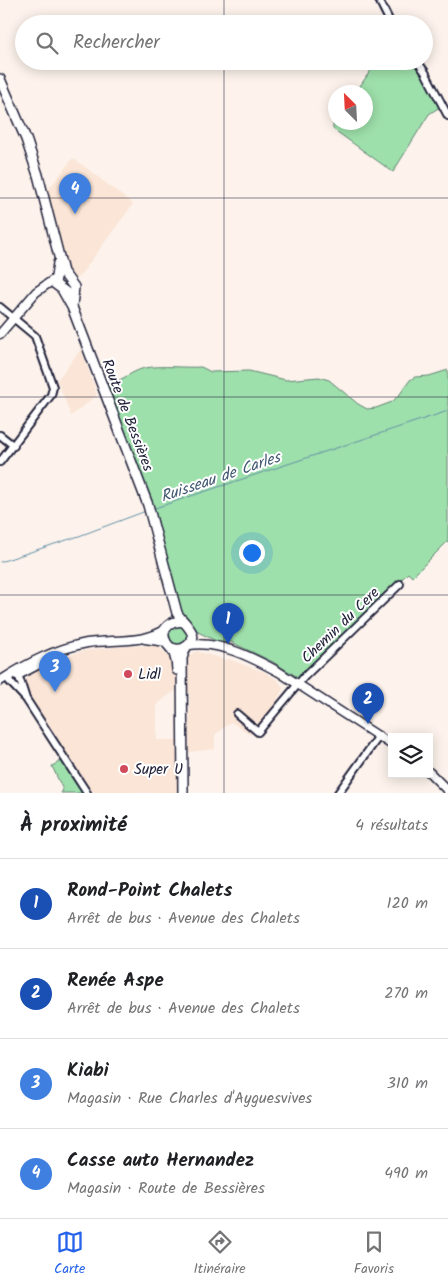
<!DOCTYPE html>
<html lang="fr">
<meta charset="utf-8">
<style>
:root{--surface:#fff;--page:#f2f2f2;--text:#202124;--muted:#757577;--line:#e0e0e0;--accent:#2563eb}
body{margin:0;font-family:Kalam,sans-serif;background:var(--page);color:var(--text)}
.controls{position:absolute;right:15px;bottom:15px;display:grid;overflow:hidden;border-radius:0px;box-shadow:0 2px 12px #0003}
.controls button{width:45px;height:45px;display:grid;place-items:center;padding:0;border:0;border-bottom:1px solid var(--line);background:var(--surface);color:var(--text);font:25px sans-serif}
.compass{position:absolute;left:328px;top:85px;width:45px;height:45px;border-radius:50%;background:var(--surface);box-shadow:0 2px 12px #0003;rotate:336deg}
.you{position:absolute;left:251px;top:552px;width:18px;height:18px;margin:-12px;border:4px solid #fff;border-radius:50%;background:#1a73e8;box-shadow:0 0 0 8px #1a73e833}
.badge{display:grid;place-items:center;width:32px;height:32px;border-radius:50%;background:var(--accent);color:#fff;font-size:16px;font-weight:700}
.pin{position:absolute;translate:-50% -41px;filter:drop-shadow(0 1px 2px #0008)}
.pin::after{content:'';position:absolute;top:26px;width:18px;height:15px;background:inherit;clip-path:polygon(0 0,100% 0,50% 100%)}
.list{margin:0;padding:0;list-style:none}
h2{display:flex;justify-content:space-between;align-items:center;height:65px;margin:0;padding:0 20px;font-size:21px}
h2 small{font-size:16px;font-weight:400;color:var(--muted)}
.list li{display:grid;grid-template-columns:32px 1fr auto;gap:15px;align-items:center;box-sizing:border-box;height:90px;padding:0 20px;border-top:1px solid var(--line)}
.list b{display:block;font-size:19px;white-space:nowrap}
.list p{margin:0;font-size:16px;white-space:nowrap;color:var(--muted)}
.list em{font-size:16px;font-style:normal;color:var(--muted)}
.icon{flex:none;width:28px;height:28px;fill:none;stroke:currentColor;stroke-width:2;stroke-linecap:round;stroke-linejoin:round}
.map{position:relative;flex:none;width:448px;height:793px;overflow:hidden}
.search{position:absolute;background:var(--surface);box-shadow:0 2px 12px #0003;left:15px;right:15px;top:15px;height:55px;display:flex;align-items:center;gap:12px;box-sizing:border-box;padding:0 18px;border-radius:28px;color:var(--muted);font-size:19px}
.sheet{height:425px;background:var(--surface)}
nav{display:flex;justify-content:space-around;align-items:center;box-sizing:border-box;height:70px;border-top:1px solid var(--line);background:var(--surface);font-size:14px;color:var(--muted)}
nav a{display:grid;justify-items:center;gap:2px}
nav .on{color:var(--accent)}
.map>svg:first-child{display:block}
.built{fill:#fae5d6}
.green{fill:#9ee0ab;stroke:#608173}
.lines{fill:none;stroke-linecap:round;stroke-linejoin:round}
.stream{stroke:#638fa7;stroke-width:1}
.minor-casing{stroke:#22223b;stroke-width:10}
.tertiary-casing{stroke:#22223b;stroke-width:11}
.secondary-casing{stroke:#22223b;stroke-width:12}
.minor{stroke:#fff;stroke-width:6}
.tertiary{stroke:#fff;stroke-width:8}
.secondary{stroke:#fff;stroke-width:9}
.grid{fill:none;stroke:#22223b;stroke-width:1;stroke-opacity:0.55}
.poi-dot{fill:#d1495b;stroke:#fff;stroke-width:2}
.labels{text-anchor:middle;stroke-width:4;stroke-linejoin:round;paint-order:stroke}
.street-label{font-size:15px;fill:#22223b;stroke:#fff}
.poi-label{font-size:15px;fill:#22223b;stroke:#fff;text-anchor:start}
.water-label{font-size:16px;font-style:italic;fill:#425971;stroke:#fff}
</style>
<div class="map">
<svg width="448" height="793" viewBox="0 0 448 793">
<rect width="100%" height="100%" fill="#fdf3ec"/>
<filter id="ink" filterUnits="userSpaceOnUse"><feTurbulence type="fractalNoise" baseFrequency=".02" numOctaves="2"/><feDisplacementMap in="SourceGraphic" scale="10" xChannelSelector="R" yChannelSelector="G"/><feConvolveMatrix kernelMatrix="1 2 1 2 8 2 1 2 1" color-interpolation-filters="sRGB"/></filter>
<g filter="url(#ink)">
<g class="built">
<path d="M73,158L133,204L79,277L73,279L68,276L47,191Z"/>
<path d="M81,349L97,395L71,416L57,380Z"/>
<path d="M153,645L160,648L170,657L190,656L196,651L226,660L228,659L264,672L279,681L283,689L275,704L251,735L231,722L215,735V749L189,752L190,693L175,691L157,704V740H179L180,793H92L23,684L29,675L59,658L84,651L117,647Z"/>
</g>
<g class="green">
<path d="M377,61H413L426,78L440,107L429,114L393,172L333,129V125L335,121L336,122H366V92H356Z"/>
<path d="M201,367L211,372L249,371L286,380L319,377L329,380L358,404L367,409L376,408L392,402L400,394L410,380L415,377L429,376L448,370V541L412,577L408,573L301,679L273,662L231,642L220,643L198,632L191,622L179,613L157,518L106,384C120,383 131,371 145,368C163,365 183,368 201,367Z"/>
<path d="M174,625L184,626L189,633L187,643L178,647L169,642L168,633Z"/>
<path d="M61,761L82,793H61L63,790L52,766Z"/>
</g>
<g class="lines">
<g class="stream">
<path d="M152,509L448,411"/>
<path d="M0,562L79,536L146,511"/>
</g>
<defs>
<g id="minor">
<path d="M379,0L391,24"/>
<path d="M417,61L425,72L448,116"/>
<path d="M0,307L35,336L53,387L51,395L0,462"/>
<path d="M0,435L14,446"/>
<path d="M26,699L19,677L11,674L9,681L26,699L87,793"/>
<path d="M237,714L258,732L304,677L400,584"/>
<path d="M338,793L379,736"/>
</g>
<g id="tertiary">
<path d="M0,334L36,292L56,278"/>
<path d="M145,639L166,642"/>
<path d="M189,645C219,640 253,658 279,672L392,745"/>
<path d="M22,673L45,661"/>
<path d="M0,681C28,663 55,649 87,643C113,639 144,644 166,629"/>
<path d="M429,772L448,791"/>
</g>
<g id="secondary">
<path d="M0,79L26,139L38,175L63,272L74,287L72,306"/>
<path d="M58,263L55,284L67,293"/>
<path d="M63,291L72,307L148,505L177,613C183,623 202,635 187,646C182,650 177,650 172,648"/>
<path d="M177,670C177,664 176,659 174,653C172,648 167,646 165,640C160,627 173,620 184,622"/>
<path d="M183,793L182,658L186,647"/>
</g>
</defs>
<use href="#minor" class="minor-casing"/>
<use href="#tertiary" class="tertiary-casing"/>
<use href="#secondary" class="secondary-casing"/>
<use href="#minor" class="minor"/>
<use href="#tertiary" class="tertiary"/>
<use href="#secondary" class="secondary"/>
</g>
</g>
<path class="grid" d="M224,0V24M224,61V793M0,198H448M0,397H448M0,595H448"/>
<g class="poi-dot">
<circle cx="128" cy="674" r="5"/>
<circle cx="124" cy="769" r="5"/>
</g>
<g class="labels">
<g class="street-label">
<text transform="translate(128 415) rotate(69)" y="5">Route de Bessières</text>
<text transform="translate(340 625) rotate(-44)" y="5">Chemin du Cere</text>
</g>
<g class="poi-label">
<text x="138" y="679">Lidl</text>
<text x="134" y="774">Super U</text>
</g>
<g class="water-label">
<text transform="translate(220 476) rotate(-19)" y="6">Ruisseau de Carles</text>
</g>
</g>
</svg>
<div class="controls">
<button><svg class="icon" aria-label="layers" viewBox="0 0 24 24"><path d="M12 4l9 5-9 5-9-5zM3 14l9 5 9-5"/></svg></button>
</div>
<svg class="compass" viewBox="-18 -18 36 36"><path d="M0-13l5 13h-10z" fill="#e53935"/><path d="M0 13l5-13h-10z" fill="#757577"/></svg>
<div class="you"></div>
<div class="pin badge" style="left:228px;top:644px;background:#1a4fb4">1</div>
<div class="pin badge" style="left:368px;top:724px;background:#1a4fb4">2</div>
<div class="pin badge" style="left:55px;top:692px;background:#3f7fe0">3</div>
<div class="pin badge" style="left:75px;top:214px;background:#3f7fe0">4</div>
<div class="search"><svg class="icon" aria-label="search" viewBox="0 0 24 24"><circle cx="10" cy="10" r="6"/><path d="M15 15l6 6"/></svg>Rechercher</div>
</div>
<section class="sheet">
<h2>À proximité<small>4 résultats</small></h2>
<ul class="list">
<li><span class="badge" style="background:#1a4fb4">1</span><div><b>Rond-Point Chalets</b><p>Arrêt de bus · Avenue des Chalets</p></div><em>120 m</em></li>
<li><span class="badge" style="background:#1a4fb4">2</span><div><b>Renée Aspe</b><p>Arrêt de bus · Avenue des Chalets</p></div><em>270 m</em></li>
<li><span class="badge" style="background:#3f7fe0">3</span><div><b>Kiabi</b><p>Magasin · Rue Charles d'Ayguesvives</p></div><em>310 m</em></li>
<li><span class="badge" style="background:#3f7fe0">4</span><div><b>Casse auto Hernandez</b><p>Magasin · Route de Bessières</p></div><em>490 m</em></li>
</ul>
</section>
<nav>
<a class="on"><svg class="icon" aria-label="map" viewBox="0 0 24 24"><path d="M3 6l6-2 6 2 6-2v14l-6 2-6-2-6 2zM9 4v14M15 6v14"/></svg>Carte</a>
<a><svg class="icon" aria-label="directions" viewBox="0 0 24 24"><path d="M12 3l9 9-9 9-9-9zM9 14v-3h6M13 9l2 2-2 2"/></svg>Itinéraire</a>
<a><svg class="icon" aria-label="saved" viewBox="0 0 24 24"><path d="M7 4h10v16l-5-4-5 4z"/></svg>Favoris</a>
</nav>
